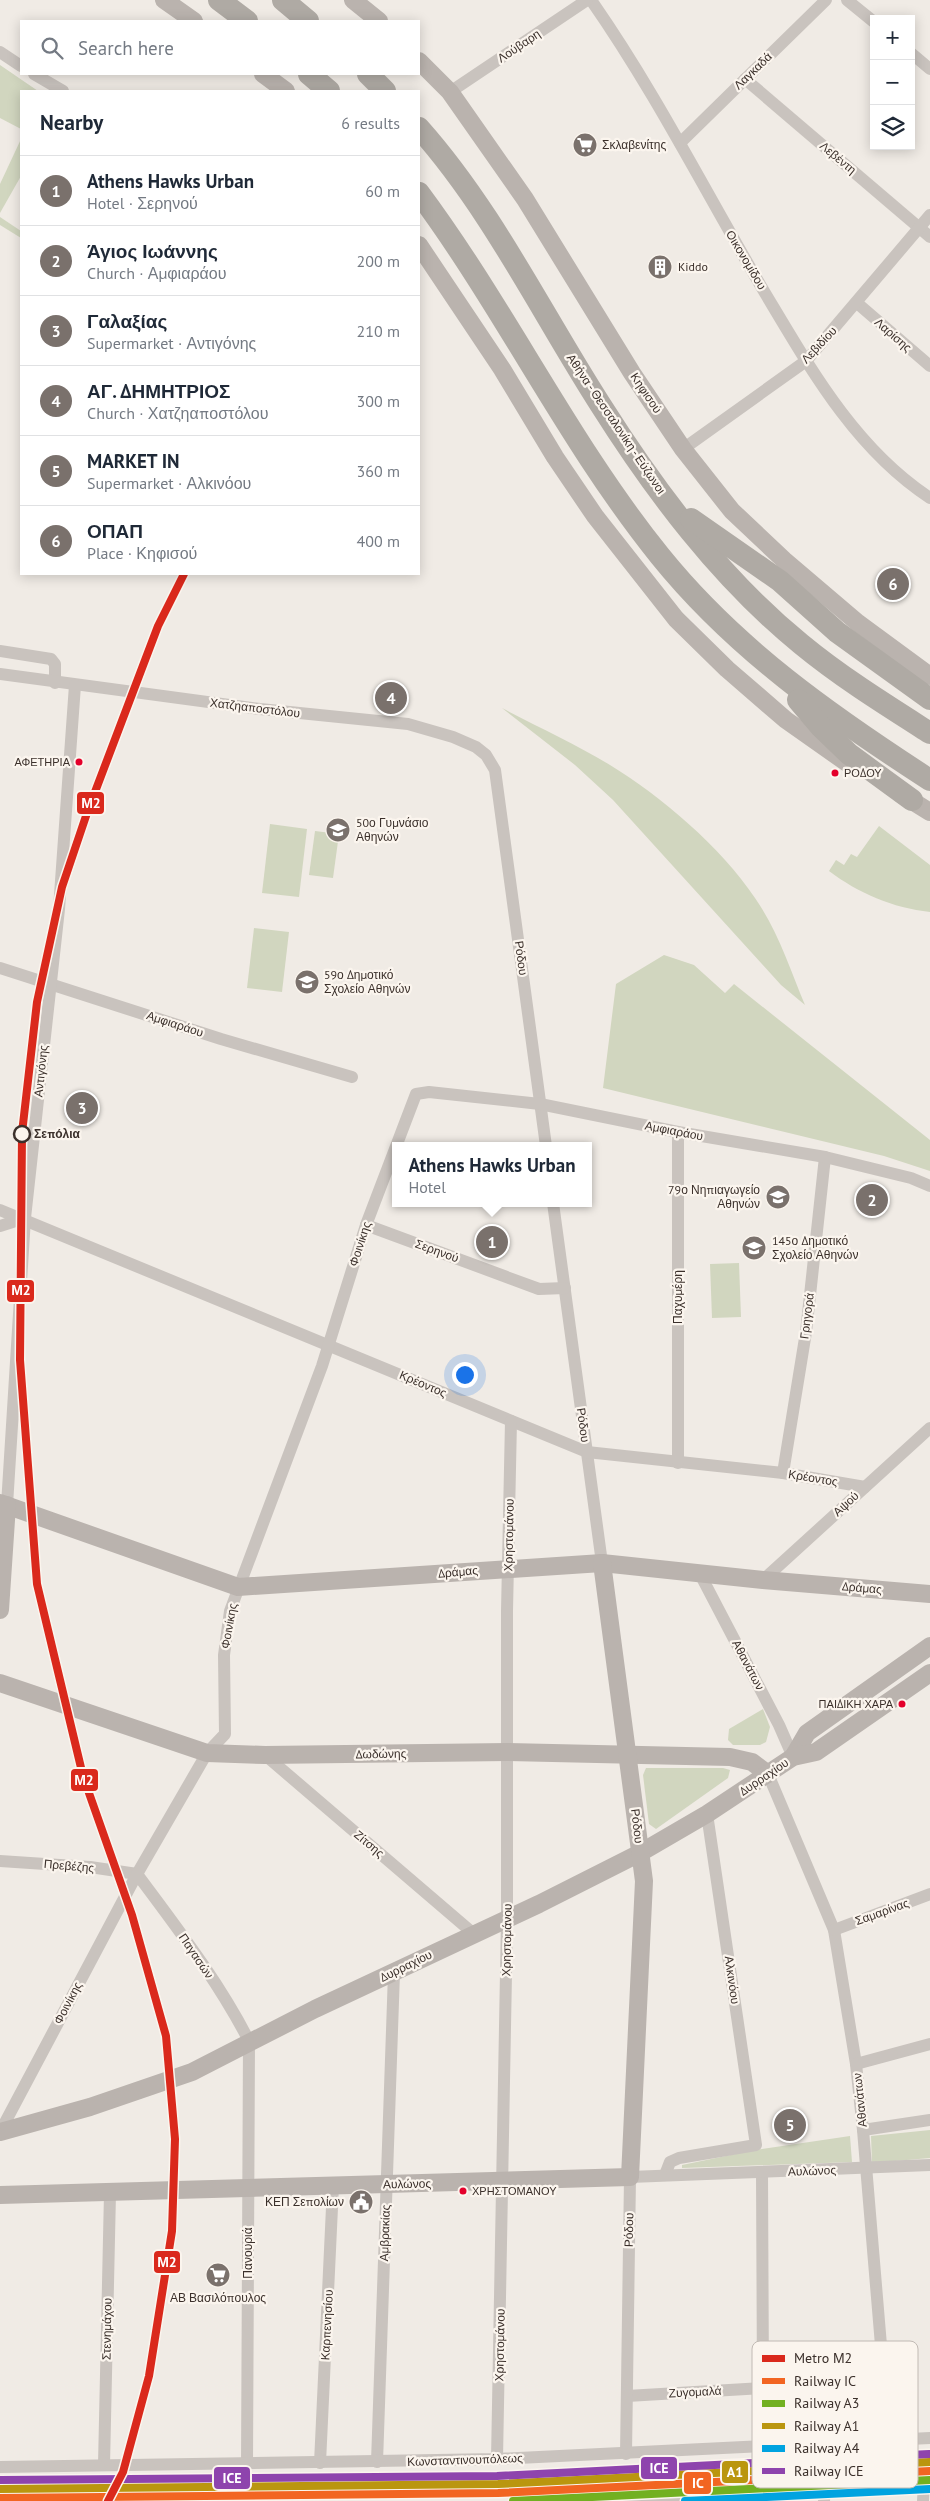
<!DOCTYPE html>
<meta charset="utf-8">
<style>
:root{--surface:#fff;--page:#f6f6f7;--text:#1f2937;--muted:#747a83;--line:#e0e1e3;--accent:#7a716c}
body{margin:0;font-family:"PT Sans",sans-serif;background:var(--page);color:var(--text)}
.controls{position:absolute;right:15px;top:15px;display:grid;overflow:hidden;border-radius:0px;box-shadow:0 2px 12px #0003}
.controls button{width:45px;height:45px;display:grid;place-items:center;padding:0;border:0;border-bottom:1px solid var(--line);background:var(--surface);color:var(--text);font:25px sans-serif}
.you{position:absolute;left:464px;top:1374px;width:18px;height:18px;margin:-12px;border:4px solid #fff;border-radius:50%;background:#1a73e8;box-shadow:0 0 0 8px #1a73e833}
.badge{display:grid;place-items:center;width:32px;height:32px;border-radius:50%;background:var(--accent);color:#fff;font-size:16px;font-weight:700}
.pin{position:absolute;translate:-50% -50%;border:2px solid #fff;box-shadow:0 1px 5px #0006}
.popup{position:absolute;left:392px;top:1142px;width:200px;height:65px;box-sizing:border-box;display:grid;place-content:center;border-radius:0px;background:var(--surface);filter:drop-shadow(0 1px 4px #0005);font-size:16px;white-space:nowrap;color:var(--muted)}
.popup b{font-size:19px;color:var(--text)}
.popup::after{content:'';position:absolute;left:50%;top:100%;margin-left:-10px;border:10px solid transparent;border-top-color:var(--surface)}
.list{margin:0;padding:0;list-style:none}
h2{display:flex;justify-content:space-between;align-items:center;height:65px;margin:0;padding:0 20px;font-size:21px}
h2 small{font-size:16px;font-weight:400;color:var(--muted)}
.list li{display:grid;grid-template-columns:32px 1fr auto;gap:15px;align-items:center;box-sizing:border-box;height:70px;padding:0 20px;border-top:1px solid var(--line)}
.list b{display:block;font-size:19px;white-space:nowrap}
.list p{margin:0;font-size:16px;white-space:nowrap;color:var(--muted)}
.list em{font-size:16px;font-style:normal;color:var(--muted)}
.icon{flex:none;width:28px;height:28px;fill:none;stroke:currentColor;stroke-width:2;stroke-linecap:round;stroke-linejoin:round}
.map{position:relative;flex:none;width:930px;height:2501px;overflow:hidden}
.search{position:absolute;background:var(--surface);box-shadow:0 2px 12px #0003;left:20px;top:20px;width:400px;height:55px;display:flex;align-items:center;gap:12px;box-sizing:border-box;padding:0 18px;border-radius:0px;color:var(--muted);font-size:19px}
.panel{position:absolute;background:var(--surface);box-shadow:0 2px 12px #0003;left:20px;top:90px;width:400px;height:485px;border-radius:0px}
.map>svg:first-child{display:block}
.green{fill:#d1d6bf}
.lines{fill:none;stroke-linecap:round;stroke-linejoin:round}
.street{stroke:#c9c3be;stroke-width:12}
.secondary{stroke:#bab3ae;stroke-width:18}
.highway{stroke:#afaaa4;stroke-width:22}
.rail-1-casing{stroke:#fbf5ee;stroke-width:11}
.rail-2-casing{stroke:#fbf5ee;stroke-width:11}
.rail-3-casing{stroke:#fbf5ee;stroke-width:11}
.rail-4-casing{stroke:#fbf5ee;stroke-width:11}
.rail-5-casing{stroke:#fbf5ee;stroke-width:11}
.rail-1{stroke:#f26522;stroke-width:8}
.rail-2{stroke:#72b021;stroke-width:8}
.rail-3{stroke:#ba960f;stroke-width:8}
.rail-4{stroke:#00a3e0;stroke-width:8}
.rail-5{stroke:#8e44ad;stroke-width:8}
.metro-1-casing{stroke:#fbf5ee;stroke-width:11}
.metro-1{stroke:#da291c;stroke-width:8}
.bus-dot{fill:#e4002b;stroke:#fbf5ee;stroke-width:2}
.stop-dot{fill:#fbf5ee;stroke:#3b302b;stroke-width:2.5}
.labels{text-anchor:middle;stroke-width:4.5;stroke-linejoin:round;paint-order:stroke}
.bus-label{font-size:11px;fill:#3b302b;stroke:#fbf5ee;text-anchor:end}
.street-label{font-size:12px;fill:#3b302b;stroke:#fbf5ee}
.poi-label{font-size:12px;fill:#3b302b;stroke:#fbf5ee;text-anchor:start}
.stop-label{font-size:12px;font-weight:bold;fill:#3b302b;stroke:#fbf5ee;text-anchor:start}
.key{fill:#fbf5ee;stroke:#c1bab4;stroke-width:1}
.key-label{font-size:14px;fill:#3b302b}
.line-badge{stroke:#fbf5ee;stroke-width:2}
.badge-label{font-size:14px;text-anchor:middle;font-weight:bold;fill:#fff}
</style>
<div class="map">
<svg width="930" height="2501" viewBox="0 0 930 2501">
<rect width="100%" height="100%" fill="#f0ebe5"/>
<g class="green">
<path d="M0,65L38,91H21V129L0,118Z"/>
<path d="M21,139V176L0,213V184Z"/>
<path d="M0,217L21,231V238L0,225Z"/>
<path d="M502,708C538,727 576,744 610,765C662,797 721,847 755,898C778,931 790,969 805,1005L781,985L613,800L575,765Z"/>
<path d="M270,824L307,829L299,897L262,893Z"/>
<path d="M879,826L930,865V912C893,908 858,893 829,871L836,860L844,865L851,854L857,857Z"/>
<path d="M315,831L339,834L333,878L309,875Z"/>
<path d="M254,928L289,932L282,992L247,988Z"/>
<path d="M664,955L694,965L725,993L734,984L930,1140V1171L884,1156L603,1088L616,984Z"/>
<path d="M739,1263L741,1317L712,1318L710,1264Z"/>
<path d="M763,1709L770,1727L766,1742L760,1745H733L728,1740L729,1729Z"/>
<path d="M646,1768H723L730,1770L728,1778L656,1829L649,1824L643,1775Z"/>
<path d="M930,2130V2158L872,2163L871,2136Z"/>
<path d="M850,2136L852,2162L682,2168V2165L755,2150Z"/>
</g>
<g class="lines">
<g class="street">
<path d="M591,0C656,93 707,195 765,293C810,368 855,449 930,498"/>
<path d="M847,0L874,22"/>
<path d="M0,52L21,66"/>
<path d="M911,53L930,69"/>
<path d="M34,74L63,91"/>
<path d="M745,79L930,237"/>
<path d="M450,92L587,0"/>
<path d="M680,143L826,0"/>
<path d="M857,303L930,366"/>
<path d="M683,449L806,361L930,215"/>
<path d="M0,651L51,659L55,664V683"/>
<path d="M0,674L260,709L408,724L453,737L476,747L486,755L495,770L546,1146"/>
<path d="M0,968L221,1039L352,1077"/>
<path d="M553,1203L602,1563"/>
<path d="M0,1210L587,1452L783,1473L865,1487"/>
<path d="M366,1225L539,1289L565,1288"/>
<path d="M0,1226L25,1218"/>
<path d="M678,1463V1132"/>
<path d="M783,1473L806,1332L825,1157"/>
<path d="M7,1505L25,1218L59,909L75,685"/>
<path d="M700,1574L779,1725L793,1757"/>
<path d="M763,1580L930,1428"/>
<path d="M265,1755L474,1934"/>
<path d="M768,1774L834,1930L856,2064L863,2130L889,2441"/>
<path d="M0,1861L90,1867L137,1874C177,1928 219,1982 249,2041L247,2465"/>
<path d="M834,1930L930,1894"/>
<path d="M856,2064L930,2044"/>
<path d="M863,2130L930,2120"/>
<path d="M0,2132L137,1874L207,1753L225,1734L224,1655L230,1611L322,1366L366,1225L416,1094L429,1092L540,1104L678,1132L825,1157L911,1178L930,1186"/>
<path d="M762,2173L763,2388L765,2447"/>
<path d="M665,2175L670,2162L679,2158L756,2145L707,1814"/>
<path d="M627,2396L763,2388"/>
<path d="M626,2454L630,2177L930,2165"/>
<path d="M497,2459L507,1919V1611L511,1421"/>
<path d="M377,2462L394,1973"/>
<path d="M320,2463L333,2186"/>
<path d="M104,2465L110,2193"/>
<path d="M0,2467L497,2459L930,2438"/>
<path d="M584,2501L930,2483"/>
<path d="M824,2501L825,2488"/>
<path d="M923,2501L924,2483"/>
</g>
<g class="secondary">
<path d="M164,0L194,21"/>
<path d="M353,0L379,21"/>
<path d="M419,61L450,92L525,199L632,373L683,449L732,511L784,560L858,623L930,676"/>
<path d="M263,74L286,91"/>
<path d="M419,245L502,369L555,457L595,516L676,619L727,669L786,720L850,765"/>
<path d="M901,794L930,812"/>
<path d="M0,1503L238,1587L602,1563L763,1580L930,1594"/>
<path d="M0,1610L7,1505"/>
<path d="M0,1683L207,1753L265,1755L508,1752L730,1757L752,1762L768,1774"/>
<path d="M793,1757L807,1733L930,1646"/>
<path d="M0,2132L90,2107L192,2072L315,2009L539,1904L640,1853L707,1814L793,1757L816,1752L930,1673"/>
<path d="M0,2195L630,2177L644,1881L602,1563"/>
</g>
<g class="highway">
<path d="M219,0L247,21"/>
<path d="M283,0L308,21"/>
<path d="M309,74L329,91"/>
<path d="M368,74L385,91"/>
<path d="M419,128C492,210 541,312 600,404C655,491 720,578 801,644C841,677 886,705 930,733"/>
<path d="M419,193C506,310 568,442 660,556C735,649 831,716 930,780"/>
<path d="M691,519L780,581L837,632L930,699"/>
<path d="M798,700L821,727L849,754L912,800"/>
</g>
<defs>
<path id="rail-1" d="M0,2498L498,2493L930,2471"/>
<path id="rail-2" d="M513,2501L930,2480"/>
<path id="rail-3" d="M0,2489L498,2484L930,2462"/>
<path id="rail-4" d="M685,2501L930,2489"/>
<path id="rail-5" d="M0,2480L497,2476L929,2454"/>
</defs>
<use href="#rail-1" class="rail-1-casing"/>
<use href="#rail-2" class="rail-2-casing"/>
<use href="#rail-3" class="rail-3-casing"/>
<use href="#rail-4" class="rail-4-casing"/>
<use href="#rail-5" class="rail-5-casing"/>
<use href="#rail-1" class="rail-1"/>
<use href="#rail-2" class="rail-2"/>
<use href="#rail-3" class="rail-3"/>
<use href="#rail-4" class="rail-4"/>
<use href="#rail-5" class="rail-5"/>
<defs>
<path id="metro-1" d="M108,2501L123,2472L149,2376L172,2231L175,2139L166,2036L132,1915L83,1776L37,1584L20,1360L22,1133L37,1002L62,887L87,813L158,626L184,574"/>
</defs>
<use href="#metro-1" class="metro-1-casing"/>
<use href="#metro-1" class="metro-1"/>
</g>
<defs>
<symbol id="supermarket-disc" viewBox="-11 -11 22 22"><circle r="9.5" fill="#7a716c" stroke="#fbf5ee"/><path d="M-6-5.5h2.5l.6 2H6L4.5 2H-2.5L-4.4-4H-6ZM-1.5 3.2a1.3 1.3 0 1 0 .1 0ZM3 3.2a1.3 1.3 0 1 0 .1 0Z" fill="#fff"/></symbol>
<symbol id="building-disc" viewBox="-11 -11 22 22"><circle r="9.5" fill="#7a716c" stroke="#fbf5ee"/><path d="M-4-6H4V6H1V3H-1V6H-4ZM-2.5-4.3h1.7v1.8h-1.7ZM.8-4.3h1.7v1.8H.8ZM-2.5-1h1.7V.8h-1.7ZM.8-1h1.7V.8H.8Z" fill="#fff"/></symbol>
<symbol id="school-disc" viewBox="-11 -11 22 22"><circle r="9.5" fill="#7a716c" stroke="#fbf5ee"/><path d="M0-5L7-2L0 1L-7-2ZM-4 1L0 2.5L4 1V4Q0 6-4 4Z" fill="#fff"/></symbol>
<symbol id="civic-disc" viewBox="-11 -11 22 22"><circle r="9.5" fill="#7a716c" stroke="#fbf5ee"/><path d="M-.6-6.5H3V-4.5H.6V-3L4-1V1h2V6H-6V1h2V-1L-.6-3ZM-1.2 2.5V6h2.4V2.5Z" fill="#fff"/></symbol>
</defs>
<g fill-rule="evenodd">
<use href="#supermarket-disc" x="571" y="131" width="28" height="28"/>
<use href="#building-disc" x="646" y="253" width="28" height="28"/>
<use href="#school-disc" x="324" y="816" width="28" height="28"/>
<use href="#school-disc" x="293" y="968" width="28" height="28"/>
<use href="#school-disc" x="764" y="1183" width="28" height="28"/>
<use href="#school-disc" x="740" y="1234" width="28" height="28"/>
<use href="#civic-disc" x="347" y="2188" width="28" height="28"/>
<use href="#supermarket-disc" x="204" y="2261" width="28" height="28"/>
</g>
<g class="bus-dot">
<circle cx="79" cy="762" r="4.5"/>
<circle cx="835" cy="773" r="4.5"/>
<circle cx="902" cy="1704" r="4.5"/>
<circle cx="463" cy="2191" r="4.5"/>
</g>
<circle class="stop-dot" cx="22" cy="1134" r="8"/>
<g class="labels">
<g class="bus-label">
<text x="70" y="766">ΑΦΕΤΗΡΙΑ</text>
<text x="844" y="777" text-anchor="start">ΡΟΔΟΥ</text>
<text x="893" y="1708">ΠΑΙΔΙΚΗ ΧΑΡΑ</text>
<text x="472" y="2195" text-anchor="start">ΧΡΗΣΤΟΜΑΝΟΥ</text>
</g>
<g class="street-label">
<text transform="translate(519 46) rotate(-34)" y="4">Λούβαρη</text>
<text transform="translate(753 71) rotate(-44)" y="4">Λαγκαδά</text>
<text transform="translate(838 158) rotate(40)" y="4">Λεβέντη</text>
<text transform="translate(746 260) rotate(59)" y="4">Οικονομίδου</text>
<text transform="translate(893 335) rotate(41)" y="4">Λαρίσης</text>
<text transform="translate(819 345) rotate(-47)" y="4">Λεβιδίου</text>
<text transform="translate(646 393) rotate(56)" y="4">Κηφισού</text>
<text transform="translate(616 424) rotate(56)" y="4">Αθήνα - Θεσσαλονίκη - Εύζωνοι</text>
<text transform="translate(255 708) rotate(7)" y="4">Χατζηαποστόλου</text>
<text transform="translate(521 958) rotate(82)" y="4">Ρόδου</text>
<text transform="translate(175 1024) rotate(18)" y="4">Αμφιαράου</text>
<text transform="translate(41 1071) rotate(-84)" y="4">Αντιγόνης</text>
<text transform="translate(674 1131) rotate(11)" y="4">Αμφιαράου</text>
<text transform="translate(360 1244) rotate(-72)" y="4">Φοινίκης</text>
<text transform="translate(437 1251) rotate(20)" y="4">Σερηνού</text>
<text transform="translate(678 1297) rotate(-90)" y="4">Παχυμέρη</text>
<text transform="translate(807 1316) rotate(-83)" y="4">Γρηγορά</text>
<text transform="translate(423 1384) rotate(23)" y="4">Κρέοντος</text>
<text transform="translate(583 1425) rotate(82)" y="4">Ρόδου</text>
<text transform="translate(813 1478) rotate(9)" y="4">Κρέοντος</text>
<text transform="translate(846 1504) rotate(-43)" y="4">Αψού</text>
<text transform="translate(509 1535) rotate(-89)" y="4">Χρηστομάνου</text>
<text transform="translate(458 1572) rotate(-5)" y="4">Δράμας</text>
<text transform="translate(862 1588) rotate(5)" y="4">Δράμας</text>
<text transform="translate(229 1626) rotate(-80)" y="4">Φοινίκης</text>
<text transform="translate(748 1665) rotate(62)" y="4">Αθανάτων</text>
<text transform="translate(381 1754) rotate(-1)" y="4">Δωδώνης</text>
<text transform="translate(764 1777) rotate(-34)" y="4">Δυρραχίου</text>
<text transform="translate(637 1826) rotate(83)" y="4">Ρόδου</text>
<text transform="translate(369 1844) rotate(40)" y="4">Ζίτσης</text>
<text transform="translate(69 1866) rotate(5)" y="4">Πρεβέζης</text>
<text transform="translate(882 1912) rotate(-20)" y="4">Σαμαρίνας</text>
<text transform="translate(507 1940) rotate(-89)" y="4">Χρηστομάνου</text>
<text transform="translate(196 1956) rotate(56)" y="4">Παγασών</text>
<text transform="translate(406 1966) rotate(-26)" y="4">Δυρραχίου</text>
<text transform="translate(732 1980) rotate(82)" y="4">Αλκινόου</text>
<text transform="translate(68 2003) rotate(-62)" y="4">Φοινίκης</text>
<text transform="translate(860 2100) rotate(-96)" y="4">Αθανάτων</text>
<text transform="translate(812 2171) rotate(-2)" y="4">Αυλώνος</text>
<text transform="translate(407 2184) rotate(-1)" y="4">Αυλώνος</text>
<text transform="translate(629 2230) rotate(-89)" y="4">Ρόδου</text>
<text transform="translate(385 2233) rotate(-88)" y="4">Αμβρακίας</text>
<text transform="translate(248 2253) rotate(-90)" y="4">Πανουριά</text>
<text transform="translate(327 2325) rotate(-87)" y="4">Καρπενησίου</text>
<text transform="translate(107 2329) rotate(-89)" y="4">Στενημάχου</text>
<text transform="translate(500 2345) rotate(-89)" y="4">Χρηστομάνου</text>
<text transform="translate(695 2392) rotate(-3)" y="4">Ζυγομαλά</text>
<text transform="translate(465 2460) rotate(-2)" y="4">Κωνσταντινουπόλεως</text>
</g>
<g class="poi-label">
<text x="602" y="149">Σκλαβενίτης</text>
<text x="678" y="271">Kiddo</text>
<text x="356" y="827">50ο Γυμνάσιο<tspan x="356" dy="14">Αθηνών</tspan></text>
<text x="324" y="979">59ο Δημοτικό<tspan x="324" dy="14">Σχολείο Αθηνών</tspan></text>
<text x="760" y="1194" text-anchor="end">79ο Νηπιαγωγείο<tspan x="760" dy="14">Αθηνών</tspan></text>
<text x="772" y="1245">145ο Δημοτικό<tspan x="772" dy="14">Σχολείο Αθηνών</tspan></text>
<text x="344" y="2206" text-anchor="end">ΚΕΠ Σεπολίων</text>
<text x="218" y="2302" text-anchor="middle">ΑΒ Βασιλόπουλος</text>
</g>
<g class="stop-label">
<text x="34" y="1138">Σεπόλια</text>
</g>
</g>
<rect x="752" y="2341" width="166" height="147" rx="8" class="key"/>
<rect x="762" y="2355" width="23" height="7" fill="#da291c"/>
<rect x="762" y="2378" width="23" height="6" fill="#f26522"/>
<rect x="762" y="2400" width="23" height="7" fill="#72b021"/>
<rect x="762" y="2423" width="23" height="6" fill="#ba960f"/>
<rect x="762" y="2445" width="23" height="7" fill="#00a3e0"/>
<rect x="762" y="2468" width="23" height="6" fill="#8e44ad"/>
<g class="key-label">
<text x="794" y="2363">Metro Μ2</text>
<text x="794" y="2386">Railway IC</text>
<text x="794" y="2408">Railway A3</text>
<text x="794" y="2431">Railway A1</text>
<text x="794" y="2453">Railway A4</text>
<text x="794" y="2476">Railway ICE</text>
</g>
<g class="line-badge">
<rect x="76" y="791" width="29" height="24" rx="5" fill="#da291c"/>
<rect x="6" y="1279" width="29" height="24" rx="5" fill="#da291c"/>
<rect x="70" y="1768" width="29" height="24" rx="5" fill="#da291c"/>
<rect x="153" y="2250" width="28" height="24" rx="5" fill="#da291c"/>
<rect x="640" y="2456" width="38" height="24" rx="5" fill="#8e44ad"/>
<rect x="721" y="2460" width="28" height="24" rx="5" fill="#ba960f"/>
<rect x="213" y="2466" width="38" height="24" rx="5" fill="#8e44ad"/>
<rect x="683" y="2471" width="29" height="24" rx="5" fill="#f26522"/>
</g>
<g class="badge-label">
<text x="91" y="808">Μ2</text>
<text x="21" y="1295">Μ2</text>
<text x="84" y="1785">Μ2</text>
<text x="167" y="2267">Μ2</text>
<text x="659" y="2473">ICE</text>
<text x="735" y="2477">A1</text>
<text x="232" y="2483">ICE</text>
<text x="698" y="2488">IC</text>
</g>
</svg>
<div class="controls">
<button>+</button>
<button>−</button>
<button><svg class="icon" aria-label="layers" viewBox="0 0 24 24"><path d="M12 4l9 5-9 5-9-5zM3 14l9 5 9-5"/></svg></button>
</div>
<div class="you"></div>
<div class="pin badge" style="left:492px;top:1242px">1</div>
<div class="popup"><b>Athens Hawks Urban</b>Hotel</div>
<div class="pin badge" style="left:872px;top:1200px">2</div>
<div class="pin badge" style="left:82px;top:1108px">3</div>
<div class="pin badge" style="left:391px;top:698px">4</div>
<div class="pin badge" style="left:790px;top:2125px">5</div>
<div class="pin badge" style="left:893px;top:584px">6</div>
<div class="search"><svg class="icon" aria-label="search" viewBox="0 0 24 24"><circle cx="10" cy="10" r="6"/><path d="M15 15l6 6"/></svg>Search here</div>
<section class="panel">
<h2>Nearby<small>6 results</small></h2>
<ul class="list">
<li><span class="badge">1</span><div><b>Athens Hawks Urban</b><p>Hotel · Σερηνού</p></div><em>60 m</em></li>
<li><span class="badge">2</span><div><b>Άγιος Ιωάννης</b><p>Church · Αμφιαράου</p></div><em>200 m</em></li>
<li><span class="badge">3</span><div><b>Γαλαξίας</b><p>Supermarket · Αντιγόνης</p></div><em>210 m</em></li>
<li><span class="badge">4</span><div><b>ΑΓ. ΔΗΜΗΤΡΙΟΣ</b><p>Church · Χατζηαποστόλου</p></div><em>300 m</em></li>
<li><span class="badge">5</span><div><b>MARKET IN</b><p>Supermarket · Αλκινόου</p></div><em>360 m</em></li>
<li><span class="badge">6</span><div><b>ΟΠΑΠ</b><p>Place · Κηφισού</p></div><em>400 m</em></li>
</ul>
</section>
</div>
